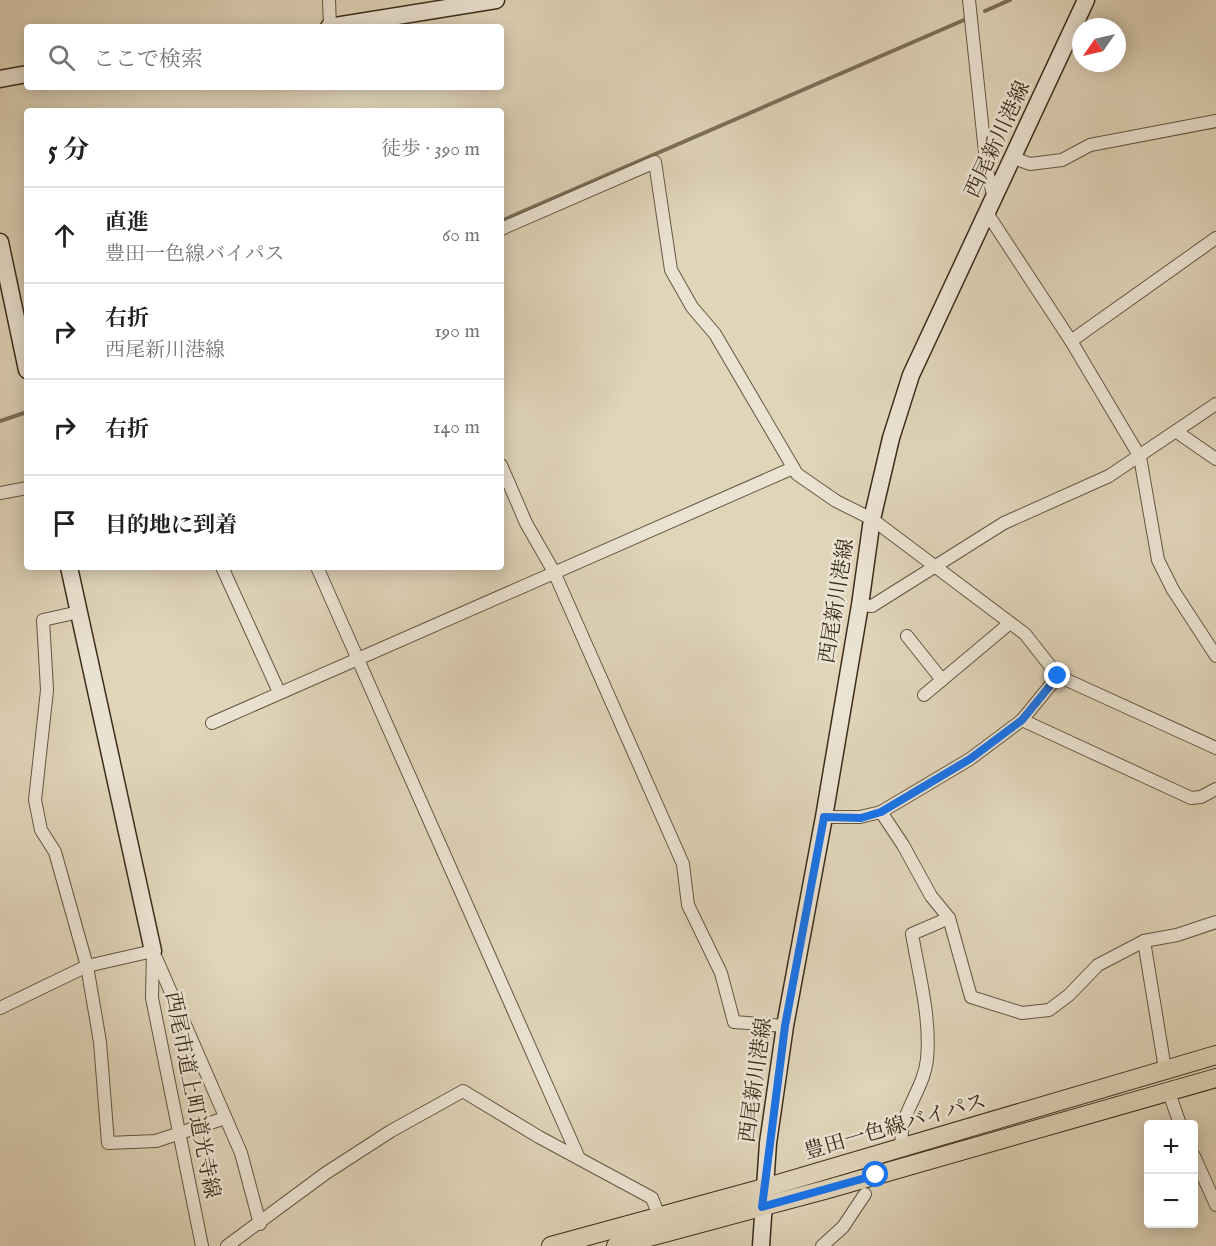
<!DOCTYPE html>
<html lang="ja">
<meta charset="utf-8">
<style>
:root{--surface:#fff;--page:#f6f6f6;--text:#202124;--muted:#757577;--line:#e0e0e0}
body{margin:0;font-family:"IM FELL English","Noto Serif JP",serif;background:var(--page);color:var(--text)}
.controls{position:absolute;right:18px;bottom:18px;display:grid;overflow:hidden;border-radius:6px;box-shadow:0 3px 15px #0003}
.controls button{width:54px;height:54px;display:grid;place-items:center;padding:0;border:0;border-bottom:2px solid var(--line);background:var(--surface);color:var(--text);font:30px sans-serif}
.compass{position:absolute;left:1072px;top:18px;width:54px;height:54px;border-radius:50%;background:var(--surface);box-shadow:0 3px 15px #0003;rotate:236deg}
.stop{position:absolute;width:18px;height:18px;margin:-14px;border:4px solid #1a73e8;border-radius:50%;background:#fff}
.stop.end{background:#1a73e8;border-color:#fff;box-shadow:0 2px 6px #0008}
.list{margin:0;padding:0;list-style:none}
h2{display:flex;justify-content:space-between;align-items:center;height:78px;margin:0;padding:0 24px;font-size:26px}
h2 small{font-size:20px;font-weight:400;color:var(--muted)}
.list li{display:grid;grid-template-columns:39px 1fr auto;gap:18px;align-items:center;box-sizing:border-box;height:96px;padding:0 24px;border-top:2px solid var(--line)}
.list b{display:block;font-size:22px;white-space:nowrap}
.list p{margin:0;font-size:20px;white-space:nowrap;color:var(--muted)}
.list em{font-size:20px;font-style:normal;color:var(--muted)}
.icon{flex:none;width:33px;height:33px;fill:none;stroke:currentColor;stroke-width:2;stroke-linecap:round;stroke-linejoin:round}
.map{position:relative;flex:none;width:1216px;height:1246px;overflow:hidden}
.search{position:absolute;background:var(--surface);box-shadow:0 3px 15px #0003;left:24px;top:24px;width:480px;height:66px;display:flex;align-items:center;gap:15px;box-sizing:border-box;padding:0 21px;border-radius:6px;color:var(--muted);font-size:22px}
.panel{position:absolute;background:var(--surface);box-shadow:0 3px 15px #0003;left:24px;top:108px;width:480px;height:462px;border-radius:6px}
.map>svg:first-child{display:block}
.lines{fill:none;stroke-linecap:round;stroke-linejoin:round}
.stream{stroke:#7c6f59;stroke-width:4}
.street-casing{stroke:#645641;stroke-width:14}
.secondary-casing{stroke:#3b2c19;stroke-width:19}
.primary-casing{stroke:#3b2c19;stroke-width:20}
.street{stroke:#ebe3d2;stroke-width:12}
.secondary{stroke:#ebe3d2;stroke-width:16}
.primary{stroke:#e0d4b9;stroke-width:18}
.route{stroke:#1a73e8;stroke-width:8}
.labels{text-anchor:middle;stroke-width:5;stroke-linejoin:round;paint-order:stroke}
.street-label{font-size:21px;fill:#3b2c19;stroke:#ebe3d2}
</style>
<div class="map">
<svg width="1216" height="1246" viewBox="0 0 1216 1246">
<rect width="100%" height="100%" fill="#e0d4b9"/>
<filter id="stains"><feTurbulence type="fractalNoise" baseFrequency=".00333" numOctaves="4"/><feColorMatrix values="0 0 0 0 .2 0 0 0 0 .09 0 0 0 0 .02 0 0 0 .5 -.17"/></filter>
<radialGradient id="worn" r=".72"><stop offset=".6" stop-color="#630" stop-opacity="0"/><stop offset="1" stop-color="#630" stop-opacity=".3"/></radialGradient>
<g class="lines">
<g class="stream">
<path d="M985,11L1010,0"/>
<path d="M501,221L964,20"/>
<path d="M0,421L27,412"/>
</g>
<defs>
<g id="street">
<path d="M329,0L330,27"/>
<path d="M969,0L987,171L994,198"/>
<path d="M1014,158L1030,164L1062,160L1090,145L1216,121"/>
<path d="M987,213L1071,341L1140,457L1158,560L1173,590L1216,656"/>
<path d="M501,229L655,162L671,270L692,307L715,334L797,474L836,501L872,519L1025,634L1058,676L1216,748"/>
<path d="M1071,341L1216,238"/>
<path d="M1177,432L1216,459"/>
<path d="M501,465L526,523L554,572L683,864L688,905L721,973L734,1022L785,1026"/>
<path d="M0,493L27,488"/>
<path d="M222,567L279,692"/>
<path d="M317,567L578,1156"/>
<path d="M860,605L872,606L1004,523L1109,476L1216,404"/>
<path d="M79,612L43,620L47,690L35,800L41,830L55,852L87,966L100,1042L108,1143L156,1141L225,1118"/>
<path d="M907,636L942,680"/>
<path d="M924,695L1010,623"/>
<path d="M1022,720L1191,798L1201,797L1216,789"/>
<path d="M212,723L793,468"/>
<path d="M881,812L903,845L931,896L949,918L971,997L1022,1013L1049,1010L1069,995L1098,965L1144,941L1177,935L1216,922"/>
<path d="M824,817H860L881,812L970,759L1022,720L1058,676"/>
<path d="M1144,941L1165,1069"/>
<path d="M153,951L152,998L202,1246"/>
<path d="M156,958L241,1153L260,1224"/>
<path d="M0,1008L87,966L153,951"/>
<path d="M1169,1093L1180,1124"/>
<path d="M902,1147C897,1115 924,1091 927,1059C931,1018 919,975 912,934L949,918"/>
<path d="M1194,1156L1216,1205"/>
<path d="M227,1246L326,1173L391,1131L463,1091L539,1137L652,1198L659,1216"/>
<path d="M822,1246L843,1227L865,1194"/>
</g>
<g id="secondary">
<path d="M329,27L496,0"/>
<path d="M0,79L27,74"/>
<path d="M0,242L27,370"/>
<path d="M69,567L153,951"/>
<path d="M761,1246L768,1143L785,1026L824,817L860,605L872,519L891,438L911,375L1086,0"/>
</g>
<g id="primary">
<path d="M551,1246L764,1188L1216,1055"/>
<path d="M616,1246L828,1189L1216,1078"/>
</g>
</defs>
<use href="#street" class="street-casing"/>
<use href="#secondary" class="secondary-casing"/>
<use href="#primary" class="primary-casing"/>
<use href="#street" class="street"/>
<use href="#secondary" class="secondary"/>
<use href="#primary" class="primary"/>
</g>
<g class="lines">
<path class="route" d="M876,1175L762,1207L785,1026L824,817L861,818L881,812L970,759L1022,720L1058,676"/>
</g>
<g class="labels">
<g class="street-label">
<text transform="translate(997 139) rotate(-65)" y="7">西尾新川港線</text>
<text transform="translate(836 601) rotate(-81)" y="7">西尾新川港線</text>
<text transform="translate(755 1080) rotate(-82)" y="7">西尾新川港線</text>
<text transform="translate(193 1095) rotate(79)" y="7">西尾市道上町道光寺線</text>
<text transform="translate(895 1126) rotate(-16)" y="7">豊田一色線バイパス</text>
</g>
</g>
<rect width="100%" height="100%" filter="url(#stains)"/>
<rect width="100%" height="100%" fill="url(#worn)"/>
</svg>
<div class="controls">
<button>+</button>
<button>−</button>
</div>
<svg class="compass" viewBox="-18 -18 36 36"><path d="M0-13l5 13h-10z" fill="#e53935"/><path d="M0 13l5-13h-10z" fill="#757577"/></svg>
<div class="stop" style="left:876px;top:1175px"></div>
<div class="stop end" style="left:1058px;top:676px"></div>
<div class="search"><svg class="icon" aria-label="search" viewBox="0 0 24 24"><circle cx="10" cy="10" r="6"/><path d="M15 15l6 6"/></svg>ここで検索</div>
<section class="panel">
<h2>5 分<small>徒歩 · 390 m</small></h2>
<ul class="list">
<li><svg class="icon" aria-label="ahead" viewBox="0 0 24 24"><path d="M12 20V5M6 11l6-6 6 6"/></svg><div><b>直進</b><p>豊田一色線バイパス</p></div><em>60 m</em></li>
<li><svg class="icon" aria-label="right" viewBox="0 0 24 24"><path d="M7 20v-9h11M14 6l5 5-5 5"/></svg><div><b>右折</b><p>西尾新川港線</p></div><em>190 m</em></li>
<li><svg class="icon" aria-label="right" viewBox="0 0 24 24"><path d="M7 20v-9h11M14 6l5 5-5 5"/></svg><div><b>右折</b></div><em>140 m</em></li>
<li><svg class="icon" aria-label="arrive" viewBox="0 0 24 24"><path d="M6 21V4h12l-3 4 3 4H6"/></svg><div><b>目的地に到着</b></div></li>
</ul>
</section>
</div>
